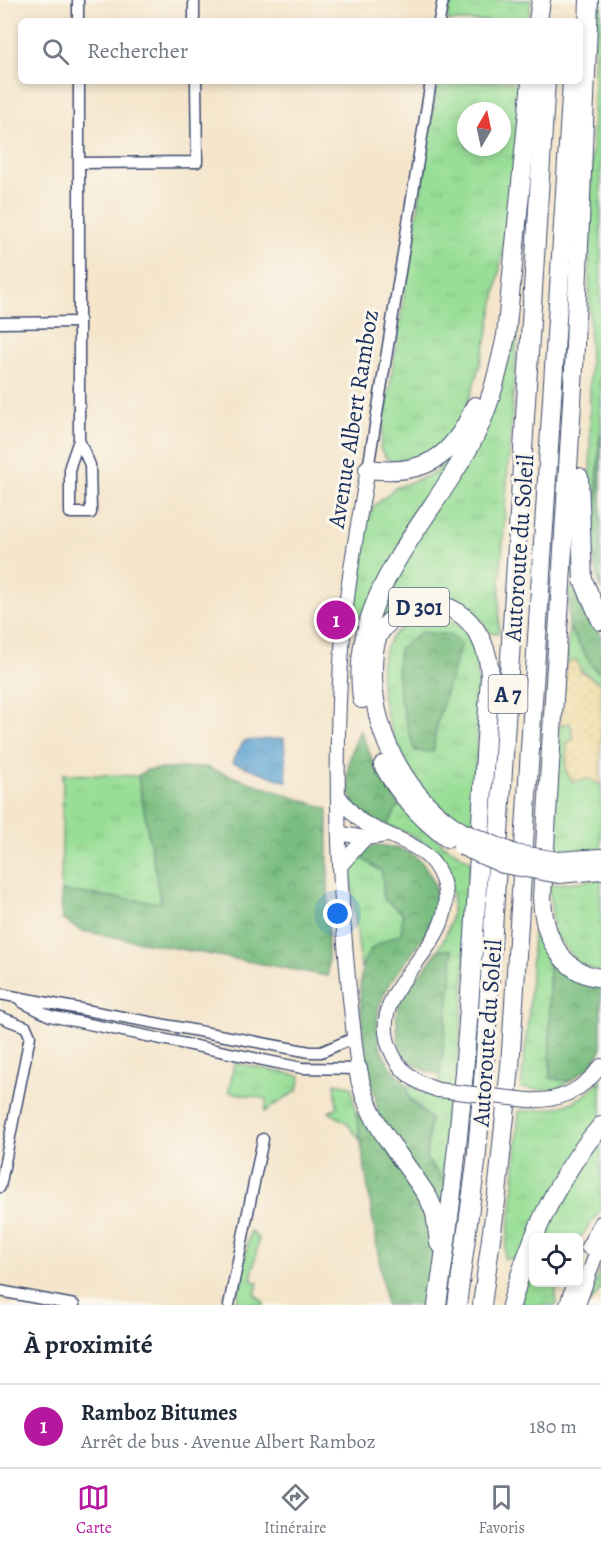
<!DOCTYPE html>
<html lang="fr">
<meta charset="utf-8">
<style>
:root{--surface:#fff;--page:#f6f6f7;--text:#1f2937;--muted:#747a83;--line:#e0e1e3;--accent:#b5179e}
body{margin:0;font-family:Alegreya,serif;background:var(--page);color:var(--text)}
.controls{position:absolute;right:18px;bottom:18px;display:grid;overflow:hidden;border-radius:9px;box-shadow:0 3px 9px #0003}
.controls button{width:54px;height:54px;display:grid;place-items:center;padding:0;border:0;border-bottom:2px solid var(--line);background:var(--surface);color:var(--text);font:30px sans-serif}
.compass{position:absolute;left:457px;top:102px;width:54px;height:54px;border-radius:50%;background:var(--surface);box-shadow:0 3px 9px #0003;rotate:9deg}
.you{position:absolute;left:338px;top:914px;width:21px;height:21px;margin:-15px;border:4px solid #fff;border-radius:50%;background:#1a73e8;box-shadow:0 0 0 9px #1a73e833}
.badge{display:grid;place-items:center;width:39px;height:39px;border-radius:50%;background:var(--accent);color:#fff;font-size:20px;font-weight:700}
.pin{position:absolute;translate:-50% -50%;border:3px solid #fff;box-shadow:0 2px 6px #0006}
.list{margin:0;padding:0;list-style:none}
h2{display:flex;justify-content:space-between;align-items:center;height:78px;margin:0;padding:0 24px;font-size:26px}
h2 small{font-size:20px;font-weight:400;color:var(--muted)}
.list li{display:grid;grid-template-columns:39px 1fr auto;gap:18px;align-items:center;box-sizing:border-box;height:84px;padding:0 24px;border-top:2px solid var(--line)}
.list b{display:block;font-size:22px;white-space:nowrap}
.list p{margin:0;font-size:20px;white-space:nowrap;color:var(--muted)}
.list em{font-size:20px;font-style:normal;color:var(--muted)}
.icon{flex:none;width:33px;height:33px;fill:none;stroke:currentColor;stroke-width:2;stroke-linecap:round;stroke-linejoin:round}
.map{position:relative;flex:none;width:601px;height:1305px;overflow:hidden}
.search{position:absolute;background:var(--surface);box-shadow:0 3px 9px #0003;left:18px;right:18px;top:18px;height:66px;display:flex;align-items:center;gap:15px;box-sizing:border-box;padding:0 21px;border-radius:9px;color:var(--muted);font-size:22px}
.sheet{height:162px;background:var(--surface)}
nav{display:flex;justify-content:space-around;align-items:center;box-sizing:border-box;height:84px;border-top:2px solid var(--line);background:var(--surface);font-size:16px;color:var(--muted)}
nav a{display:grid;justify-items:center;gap:3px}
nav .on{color:var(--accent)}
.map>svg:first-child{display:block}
.grass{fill:url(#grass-tufts);stroke:#5a867a;stroke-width:1.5;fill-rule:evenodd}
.forest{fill:url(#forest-crowns);stroke:#4a766f;stroke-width:1.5}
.sand{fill:url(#sand-dots);stroke:#84847e;stroke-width:1.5}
.water{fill:url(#water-ripples);stroke:#3a6897;stroke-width:1.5}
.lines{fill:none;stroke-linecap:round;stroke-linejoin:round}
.street-casing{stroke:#3c4a6e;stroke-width:13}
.secondary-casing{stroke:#3c4a6e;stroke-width:16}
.highway-casing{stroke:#3c4a6e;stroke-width:20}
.street{stroke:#fff;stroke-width:10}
.secondary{stroke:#fff;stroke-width:14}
.highway{stroke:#fff;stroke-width:18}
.secondary-bridge-casing{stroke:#3c4a6e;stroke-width:16;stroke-linecap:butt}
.highway-bridge-casing{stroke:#3c4a6e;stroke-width:20;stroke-linecap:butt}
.secondary-bridge{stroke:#fff;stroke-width:14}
.highway-bridge{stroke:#fff;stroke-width:18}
.labels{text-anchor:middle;stroke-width:6;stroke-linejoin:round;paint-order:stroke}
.shield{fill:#fbf7ec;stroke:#5e6b89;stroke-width:1.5}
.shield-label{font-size:22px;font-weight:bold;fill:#1b2f5e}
.street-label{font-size:24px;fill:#1b2f5e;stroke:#fbf7ec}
</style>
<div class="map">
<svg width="601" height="1305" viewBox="0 0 601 1305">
<defs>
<pattern id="grass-tufts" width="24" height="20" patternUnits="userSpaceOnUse" patternTransform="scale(1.5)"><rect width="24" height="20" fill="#99de97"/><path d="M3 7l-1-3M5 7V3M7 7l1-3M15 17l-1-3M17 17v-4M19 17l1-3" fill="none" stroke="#83bf85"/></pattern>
<pattern id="forest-crowns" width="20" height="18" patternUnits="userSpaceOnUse" patternTransform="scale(1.5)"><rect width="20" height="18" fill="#7abd80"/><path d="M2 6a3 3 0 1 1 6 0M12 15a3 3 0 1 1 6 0" fill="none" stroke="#639a6c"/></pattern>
<pattern id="sand-dots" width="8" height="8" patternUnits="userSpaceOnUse" patternTransform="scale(1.5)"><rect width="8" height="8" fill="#eeda9e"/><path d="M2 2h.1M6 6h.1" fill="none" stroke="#ccbb8a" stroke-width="1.8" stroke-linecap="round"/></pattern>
<pattern id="water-ripples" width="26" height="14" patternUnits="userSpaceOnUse" patternTransform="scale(1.5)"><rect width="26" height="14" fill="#5aa1d0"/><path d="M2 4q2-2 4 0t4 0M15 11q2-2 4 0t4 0" fill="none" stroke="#4a84ac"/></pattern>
</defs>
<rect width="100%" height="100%" fill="#fbf7ec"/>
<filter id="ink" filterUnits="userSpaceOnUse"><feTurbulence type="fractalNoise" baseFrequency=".0167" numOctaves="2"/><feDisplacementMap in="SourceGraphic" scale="12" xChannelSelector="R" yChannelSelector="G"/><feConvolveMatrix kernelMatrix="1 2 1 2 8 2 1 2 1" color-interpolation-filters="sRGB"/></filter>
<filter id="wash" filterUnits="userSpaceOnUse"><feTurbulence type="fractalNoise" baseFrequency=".008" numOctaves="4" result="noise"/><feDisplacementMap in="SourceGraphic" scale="24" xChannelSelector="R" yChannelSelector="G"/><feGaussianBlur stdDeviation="1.35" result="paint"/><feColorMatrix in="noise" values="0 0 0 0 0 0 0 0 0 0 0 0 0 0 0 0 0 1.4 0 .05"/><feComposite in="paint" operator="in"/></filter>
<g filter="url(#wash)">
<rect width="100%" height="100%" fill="#f4e5cb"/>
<g class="grass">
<path d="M451,0H531L529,21H447Z"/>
<path d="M596,0H601V436L591,547L589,255Z"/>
<path d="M438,81H523C515,152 494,423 431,456C422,461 406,462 396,464L386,458L380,448ZM466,111H502V147H466Z"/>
<path d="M522,267L500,583L499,633H490C460,584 420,588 379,620L357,617L358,611L354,605L357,582L367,521L374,506L395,488L433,474L452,455L455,458L476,449Z"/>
<path d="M431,618H447L465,630L477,647L479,704L474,829C452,815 429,800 415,778C385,734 349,626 431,618ZM461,643L437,722L433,751L415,750Z"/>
<path d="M569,628L594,668L601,673V684L569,662L566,667Z"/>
<path d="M570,723L574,739L567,744L566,771L572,781L590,779L601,785V849L572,853L552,852L560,725Z"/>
<path d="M63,774L138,776L161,903L61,891Z"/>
<path d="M399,804L444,845L470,861L463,1007L447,1183L426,1159L430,1119L409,1097L407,1087L410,1086L437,1098L452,972V950H438C460,915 458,871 425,844C415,835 400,830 387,826Z"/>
<path d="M365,849L364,859L382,872L384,899L403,913L401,934L371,949L361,968L350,870L356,856Z"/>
<path d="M601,879V973L579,964L554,933L549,885Z"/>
<path d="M541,931L549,953L550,1078L570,1081L553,1091L521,1088L529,1011L533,932Z"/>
<path d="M234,1063L301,1076L298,1090L264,1112L267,1099L229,1092Z"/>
<path d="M601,1079V1119L518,1260L504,1258L512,1206L519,1111C552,1110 580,1107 601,1079Z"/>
<path d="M335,1083L351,1086L361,1141L346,1122L329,1112L337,1107Z"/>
<path d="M601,1137V1210L579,1239L542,1238L557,1203Z"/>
<path d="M250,1231L259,1239L251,1280L258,1283L255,1294L264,1302V1305H238L237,1302Z"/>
<path d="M533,1259L534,1282L558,1283L555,1297L557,1305H520Z"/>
<path d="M601,1263V1289L589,1305Z"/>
</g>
<g class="forest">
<path d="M600,436H601V591L591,547L596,509Z"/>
<path d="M568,588H575L588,619L601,636V673L594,669L569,628Z"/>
<path d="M421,632L450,635L461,643L437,722L433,752L415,751C404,717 393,684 399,649Z"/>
<path d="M360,730L377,771L399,804L387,826L357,813C343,781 346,761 360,730Z"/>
<path d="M205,767L328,809V976L82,931L62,919L61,891L161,903L138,776L146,770Z"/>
<path d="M378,845C400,848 416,851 428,871C460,923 392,961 379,1008C375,1025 378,1047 387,1061C392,1070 402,1077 407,1086C409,1091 407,1091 408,1095C411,1104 424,1112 430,1119L426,1159L447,1183L444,1205L432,1220L434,1256L424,1305H386L357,1117L358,1113L378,1108C370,1078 346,971 372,949C379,942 392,938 401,934L403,913L384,899L382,872L363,859L365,849Z"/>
<path d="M438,950H452V972L440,1075C411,1067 397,1057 397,1025C396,1017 398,1006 402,998C412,981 428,967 438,950Z"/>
<path d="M549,953C566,973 575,982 601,986V1050L592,1065L570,1081L550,1078Z"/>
</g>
<path class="sand" d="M577,660L580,671L601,684V785L590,779L572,781L566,771L567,743L574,739L570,723L560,725L566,667L569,662Z"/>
<path class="water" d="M284,738L287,782L232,762L244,741Z"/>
</g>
<g filter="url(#ink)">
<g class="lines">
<defs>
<g id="street">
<path d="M78,0V21"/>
<path d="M194,0V21"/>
<path d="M439,21L443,0"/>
<path d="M80,163L197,162L196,81"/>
<path d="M0,323L79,322"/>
<path d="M79,440L90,465L91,513H70V466L79,440V81"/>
<path d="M368,469L431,81"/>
<path d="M0,994L310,1052H321L354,1038"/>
<path d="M22,1002L50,1016L302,1068L358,1069"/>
<path d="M0,1017L26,1027L30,1036L0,1187"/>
<path d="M0,1291L74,1305"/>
<path d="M229,1305L263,1139"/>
</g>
<g id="secondary">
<path d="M338,795C346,805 355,818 366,824C396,841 431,844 443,882C464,950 357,985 393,1055C402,1074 419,1084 438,1090"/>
<path d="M339,833L365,838L388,835"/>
<path d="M341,865L365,838"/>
<path d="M358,1069C340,926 331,779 343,635C348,579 358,524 368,469"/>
<path d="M528,1100C559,1102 582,1091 601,1066"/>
<path d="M588,1247L601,1223"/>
<path d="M567,1305L574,1282"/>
<path d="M578,1305L601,1240"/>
</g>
<g id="highway">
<path d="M589,0L574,369L542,897C543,934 560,973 601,978"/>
<path d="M538,21L541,0"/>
<path d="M368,469C424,476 453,458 475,406"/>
<path d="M579,477L583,580L601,621"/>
<path d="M362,699C348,594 429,525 473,440C490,407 498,372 506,336L531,81"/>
<path d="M383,765C399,794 420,818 447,838"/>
<path d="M558,861L601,858"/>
<path d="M559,874L601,870"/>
<path d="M358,1069C366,1123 402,1155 429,1199L435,1213L439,1243"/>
<path d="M437,1305C469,1097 476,886 490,676C488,629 452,586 402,613C393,618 384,625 379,634C373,646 373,662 373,675C374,738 408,800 462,832"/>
<path d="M457,1305L476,1163L485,1058L546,81"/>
<path d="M482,1305L497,1194L510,1067L572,81"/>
<path d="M511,1305C529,1240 556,1177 601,1126"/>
</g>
</defs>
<use href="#street" class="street-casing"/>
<use href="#secondary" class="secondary-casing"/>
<use href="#highway" class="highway-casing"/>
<use href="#street" class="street"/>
<use href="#secondary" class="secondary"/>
<use href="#highway" class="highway"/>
<defs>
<path id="secondary-bridge" d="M438,1090L528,1100"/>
<g id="highway-bridge">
<path d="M462,832L515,854L558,861"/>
<path d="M462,846L503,864L559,874"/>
</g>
</defs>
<use href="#secondary-bridge" class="secondary-bridge-casing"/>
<use href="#highway-bridge" class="highway-bridge-casing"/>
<use href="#secondary-bridge" class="secondary-bridge"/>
<use href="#highway-bridge" class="highway-bridge"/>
</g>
</g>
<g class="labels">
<g class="shield">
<rect x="389" y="588" width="60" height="38" rx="4.5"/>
<rect x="488.5" y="675" width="39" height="38" rx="4.5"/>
</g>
<g class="shield-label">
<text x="419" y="615">D 301</text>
<text x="508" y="702">A 7</text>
</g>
<g class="street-label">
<text transform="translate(353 419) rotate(-81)" y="8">Avenue Albert Ramboz</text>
<text transform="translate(519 548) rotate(-86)" y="8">Autoroute du Soleil</text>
<text transform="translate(487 1033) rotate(-86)" y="8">Autoroute du Soleil</text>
</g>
</g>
</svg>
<div class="controls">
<button><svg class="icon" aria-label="locate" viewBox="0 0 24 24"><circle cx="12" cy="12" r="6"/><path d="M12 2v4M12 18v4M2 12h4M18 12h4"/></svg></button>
</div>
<svg class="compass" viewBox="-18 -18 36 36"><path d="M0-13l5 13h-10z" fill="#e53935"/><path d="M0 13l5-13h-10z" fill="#747a83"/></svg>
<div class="you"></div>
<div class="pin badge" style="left:336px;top:620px">1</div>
<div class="search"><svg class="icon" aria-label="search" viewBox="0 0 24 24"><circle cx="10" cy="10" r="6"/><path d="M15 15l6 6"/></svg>Rechercher</div>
</div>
<section class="sheet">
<h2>À proximité<small></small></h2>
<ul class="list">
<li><span class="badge">1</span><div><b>Ramboz Bitumes</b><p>Arrêt de bus · Avenue Albert Ramboz</p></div><em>180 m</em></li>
</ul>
</section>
<nav>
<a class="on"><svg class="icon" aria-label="map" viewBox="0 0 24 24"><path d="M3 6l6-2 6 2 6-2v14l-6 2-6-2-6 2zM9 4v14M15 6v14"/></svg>Carte</a>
<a><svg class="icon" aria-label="directions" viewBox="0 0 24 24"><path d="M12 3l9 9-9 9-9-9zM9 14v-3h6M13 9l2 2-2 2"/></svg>Itinéraire</a>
<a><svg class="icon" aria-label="saved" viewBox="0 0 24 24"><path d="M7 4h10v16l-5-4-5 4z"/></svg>Favoris</a>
</nav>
